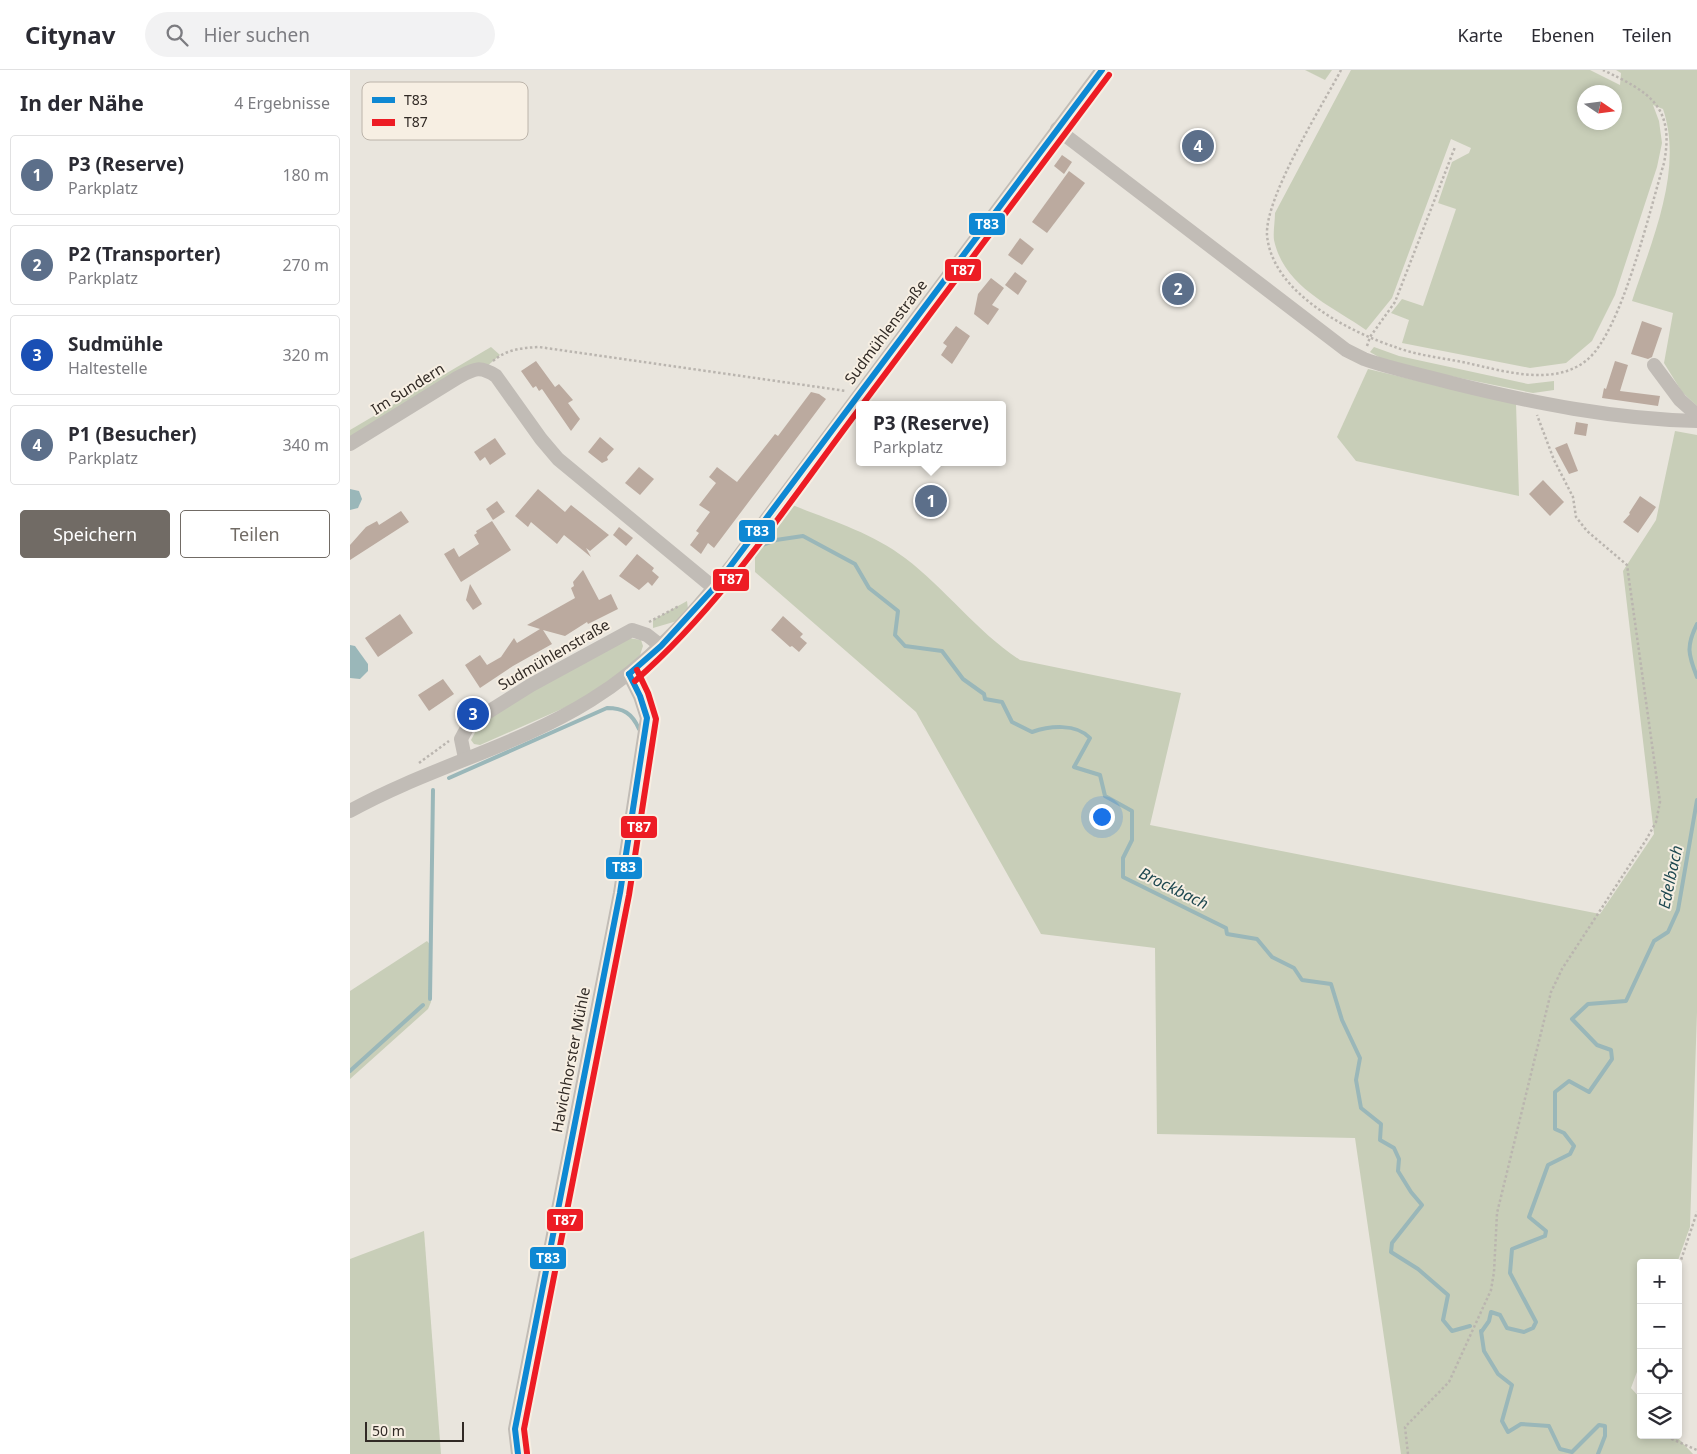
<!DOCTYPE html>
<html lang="de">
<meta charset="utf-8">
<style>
:root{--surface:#fff;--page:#f2f2f3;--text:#2b2b33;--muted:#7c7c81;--line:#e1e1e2;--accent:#716b65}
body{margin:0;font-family:"Noto Sans",sans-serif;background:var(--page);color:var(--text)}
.controls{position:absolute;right:15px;bottom:15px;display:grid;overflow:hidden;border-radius:5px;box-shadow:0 2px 8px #0003}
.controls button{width:45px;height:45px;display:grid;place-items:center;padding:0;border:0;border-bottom:1px solid var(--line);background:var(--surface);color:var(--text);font:25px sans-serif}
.compass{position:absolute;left:1227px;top:15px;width:45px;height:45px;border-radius:50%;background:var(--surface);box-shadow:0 2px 8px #0003;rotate:103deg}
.scale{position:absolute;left:15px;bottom:12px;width:99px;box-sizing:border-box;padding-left:5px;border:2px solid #312a25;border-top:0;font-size:14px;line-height:18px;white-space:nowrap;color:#312a25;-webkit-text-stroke:4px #f7efe3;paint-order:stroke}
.you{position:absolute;left:751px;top:746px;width:18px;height:18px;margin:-12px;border:4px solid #fff;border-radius:50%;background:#1a73e8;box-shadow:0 0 0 8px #1a73e833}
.badge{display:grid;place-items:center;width:32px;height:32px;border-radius:50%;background:var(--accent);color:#fff;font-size:16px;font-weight:700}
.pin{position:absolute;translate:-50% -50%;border:2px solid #fff;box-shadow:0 1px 5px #0006}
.popup{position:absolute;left:506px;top:331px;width:150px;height:65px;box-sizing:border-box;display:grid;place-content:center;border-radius:5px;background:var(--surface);filter:drop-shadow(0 1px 4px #0005);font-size:16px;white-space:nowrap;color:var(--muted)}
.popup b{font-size:19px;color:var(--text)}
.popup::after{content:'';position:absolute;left:50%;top:100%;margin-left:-10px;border:10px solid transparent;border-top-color:var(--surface)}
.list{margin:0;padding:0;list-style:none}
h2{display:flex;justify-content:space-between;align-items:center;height:65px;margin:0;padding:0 20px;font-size:21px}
h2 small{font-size:16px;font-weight:400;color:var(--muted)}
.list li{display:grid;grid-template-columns:32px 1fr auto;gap:15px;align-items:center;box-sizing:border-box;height:80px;margin:0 10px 10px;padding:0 10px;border:1px solid var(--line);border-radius:5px}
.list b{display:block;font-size:19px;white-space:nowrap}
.list p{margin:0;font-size:16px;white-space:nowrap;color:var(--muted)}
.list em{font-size:16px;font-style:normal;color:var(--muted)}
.actions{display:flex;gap:10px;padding:15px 20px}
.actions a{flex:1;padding:11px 0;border:1px solid var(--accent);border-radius:5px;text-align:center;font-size:18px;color:var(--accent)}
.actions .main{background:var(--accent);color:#fff}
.icon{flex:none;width:28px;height:28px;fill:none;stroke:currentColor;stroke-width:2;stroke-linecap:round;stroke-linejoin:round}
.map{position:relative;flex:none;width:1347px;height:1384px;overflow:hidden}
header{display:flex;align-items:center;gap:30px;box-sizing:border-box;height:70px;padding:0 25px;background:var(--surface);border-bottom:1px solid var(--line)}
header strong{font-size:24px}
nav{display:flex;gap:28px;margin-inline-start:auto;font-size:18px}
.search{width:350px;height:45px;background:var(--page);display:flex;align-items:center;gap:12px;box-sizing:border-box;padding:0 18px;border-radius:28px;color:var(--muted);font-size:19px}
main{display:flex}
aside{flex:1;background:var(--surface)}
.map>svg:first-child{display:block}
.green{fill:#c8ceb8;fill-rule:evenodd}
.water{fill:#9ab7b9}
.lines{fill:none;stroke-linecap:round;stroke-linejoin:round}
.stream{stroke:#9ab7b9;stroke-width:4}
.building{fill:#bbaa9f}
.path{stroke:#bab5af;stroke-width:2.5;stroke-dasharray:2.5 2.5;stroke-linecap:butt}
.minor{stroke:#c1bcb6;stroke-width:14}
.bus-1-casing{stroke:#f7efe3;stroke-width:10}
.bus-2-casing{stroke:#f7efe3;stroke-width:10}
.bus-1{stroke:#0e88d3;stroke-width:6}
.bus-2{stroke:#ed1c24;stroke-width:6}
.labels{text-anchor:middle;stroke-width:4;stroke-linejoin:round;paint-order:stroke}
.street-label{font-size:15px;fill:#312a25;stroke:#f7efe3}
.water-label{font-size:16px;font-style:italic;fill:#1e4850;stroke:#f7efe3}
.key{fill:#f7efe3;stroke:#bcb4aa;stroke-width:1}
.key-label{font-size:14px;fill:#312a25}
.line-badge{stroke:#f7efe3;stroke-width:2}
.badge-label{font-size:14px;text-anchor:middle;font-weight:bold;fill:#fff}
</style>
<header>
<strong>Citynav</strong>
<div class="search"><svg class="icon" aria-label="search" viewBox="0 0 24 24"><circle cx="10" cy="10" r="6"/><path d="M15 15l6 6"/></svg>Hier suchen</div>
<nav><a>Karte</a><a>Ebenen</a><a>Teilen</a></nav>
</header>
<main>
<aside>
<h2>In der Nähe<small>4 Ergebnisse</small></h2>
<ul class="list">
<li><span class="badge" style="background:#5c6f8a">1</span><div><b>P3 (Reserve)</b><p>Parkplatz</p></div><em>180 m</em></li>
<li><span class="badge" style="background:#5c6f8a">2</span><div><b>P2 (Transporter)</b><p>Parkplatz</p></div><em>270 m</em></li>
<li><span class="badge" style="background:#1a4fb4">3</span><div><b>Sudmühle</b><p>Haltestelle</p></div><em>320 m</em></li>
<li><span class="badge" style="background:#5c6f8a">4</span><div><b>P1 (Besucher)</b><p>Parkplatz</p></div><em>340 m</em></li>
</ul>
<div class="actions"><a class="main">Speichern</a><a>Teilen</a></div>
</aside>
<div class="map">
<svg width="1347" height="1384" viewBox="0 0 1347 1384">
<rect width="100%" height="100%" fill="#e9e5dd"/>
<g class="green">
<path d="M955,0H982L975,10Z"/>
<path d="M1001,0H1240L1270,15L1271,3L1266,0H1347V336L1332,322L1314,293L1323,243L1282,231C1301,172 1334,101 1313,39L1303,35L1309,51L1312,73L1307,97L1265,225L1242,271L1216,293L1180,298L1052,273L1059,250L1041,243L1052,229L1073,236L1106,139L1088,133L1102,92L1119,83L1121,78L1101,69L1042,228L1016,260C982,236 934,217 924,170C923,162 925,151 925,143ZM1234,22H1264V52H1234Z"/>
<path d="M141,277L150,285L135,298L0,380V360Z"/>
<path d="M1024,277L1049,286L1178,314L1204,311V320L1183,323L1041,294L1020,282Z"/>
<path d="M1018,299L1166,334L1169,426L1006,391L987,367Z"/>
<path d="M1325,361L1347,365V942L1340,1157L1327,1193H1291V1291L1281,1318L1291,1329V1365H1325L1343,1384H1051L1005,1068L807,1064L805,878L691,864L566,642L405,502V482L440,434C479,450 521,462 555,488C596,519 627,562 670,590L831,623L800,755L1250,844L1304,764L1273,501L1306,450Z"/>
<path d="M337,531L338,539L327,551L303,558V550Z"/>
<path d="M279,568L291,570L293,576L290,585L271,603L223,634L130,675L124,674L121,670L130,653L183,620Z"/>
<path d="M77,871L82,877L81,932L78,939L0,1009V921Z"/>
<path d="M74,1161L91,1384H0V1189Z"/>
</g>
<g class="water">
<path d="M0,419L9,421L12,429L8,438L0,440Z"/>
<path d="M0,575L5,576L18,594V601L10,609L0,608Z"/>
</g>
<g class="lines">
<g class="stream">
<path d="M412,475L426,470L453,466L505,494L519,518L548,541L545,565L555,576L592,581L613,609L634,624L635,629L652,632L662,652L682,662C699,656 726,653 740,668L724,697L750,705L755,726L782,741V770L773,788V807L876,858L877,864L907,869L922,887L944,898L952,910L981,914L992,950L1010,988L1006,1010L1011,1038L1031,1054L1030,1070L1044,1078L1049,1089L1048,1101L1061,1122L1072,1135L1042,1173L1041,1182L1068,1199L1098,1225L1093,1250L1102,1261L1120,1256"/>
<path d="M1347,554C1336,576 1338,584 1347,607"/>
<path d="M99,708L257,638C273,638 282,643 289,659"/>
<path d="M80,929L83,720"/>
<path d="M0,1001L73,935"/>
<path d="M1131,1261L1134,1281L1148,1304L1162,1315L1152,1351L1158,1362L1171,1354L1199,1356L1210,1379L1222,1382L1249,1355L1255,1356V1366L1248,1384"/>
<path d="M1132,1261L1139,1251L1141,1242L1150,1245L1157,1258L1174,1262L1183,1258L1186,1252L1160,1203L1162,1179L1195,1166L1196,1161L1179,1147L1198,1095L1220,1084L1224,1076L1214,1063L1205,1059V1022L1219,1011L1239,1022L1262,989L1261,980L1247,975L1222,949L1238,934L1276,931L1304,871L1318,862L1328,840L1347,730"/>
</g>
</g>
<g class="building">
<path d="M712,85L722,92L714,104L704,96Z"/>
<path d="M719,101L735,113L697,163L682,152Z"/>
<path d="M670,168L684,179L672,195L658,185Z"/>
<path d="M665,202L677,211L668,225L655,215Z"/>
<path d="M641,208L654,218L642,235L649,239L638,255L624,244L628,224Z"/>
<path d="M1292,251L1312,258L1302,287L1298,289L1281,284Z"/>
<path d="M606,256L620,266L602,294L591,285L597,276L593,273Z"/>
<path d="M186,291L205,317L209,314L223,330L218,333L230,349L221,361L192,319L189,321L186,316L183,318L171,301Z"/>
<path d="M1265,291L1278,295L1270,321L1310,326L1308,336L1252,328L1254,318L1256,319Z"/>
<path d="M461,322L469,324L476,329L364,478L358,473L351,484L340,475L349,463L346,461L360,442L349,435L366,413L359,407L367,397L387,412L425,364L428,366Z"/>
<path d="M1226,352L1238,354L1236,366L1224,364Z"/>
<path d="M250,367L264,379L257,387L258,390L252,393L238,382Z"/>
<path d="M145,368L156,384L140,395L135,387L130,391L124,382Z"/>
<path d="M1217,373L1228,401L1219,404L1205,378Z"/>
<path d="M289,397L304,409L290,425L275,413Z"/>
<path d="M1193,410L1214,432L1200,446L1179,424Z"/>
<path d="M188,419L215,442L221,435L259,465L240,481L236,478L241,487L214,465L207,474L181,452L178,457L165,446Z"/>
<path d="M1290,426L1306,437L1288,463L1273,452L1280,444L1279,443Z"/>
<path d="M147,431L155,442L143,450L136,439Z"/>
<path d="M51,441L59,452L0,490V475L16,457L27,451L29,455Z"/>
<path d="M142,451L161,480L111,512L94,484L104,478L109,487L129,474L124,465L127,463L126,461Z"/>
<path d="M269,457L283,468L276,476L263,465Z"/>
<path d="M287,484L304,498L302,501L309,507L302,516L298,512L289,520L269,506Z"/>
<path d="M233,500L249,530L261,524L268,539L238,554L237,552L215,566L193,560L202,574L163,596L130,618L115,595L130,585L137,595L151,587L164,568L167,573L190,559L177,555L225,528L221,518L224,516L223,512Z"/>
<path d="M120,514L132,534L123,540L116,530Z"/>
<path d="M50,544L63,563L28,587L15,568Z"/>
<path d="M433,546L453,564L450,567L457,573L449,582L442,576L440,577L421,560Z"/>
<path d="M93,609L104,624L79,641L68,625Z"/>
</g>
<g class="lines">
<g class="path">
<path d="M991,0C972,36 915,127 917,165C922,223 999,262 1048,278C1070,286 1094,288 1117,293C1154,301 1204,317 1237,290C1272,261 1300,139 1314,93C1325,36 1299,22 1253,0"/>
<path d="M1017,276L1020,267L1045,232L1105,77"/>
<path d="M143,291C157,279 172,278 189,277L496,321"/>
<path d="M299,552L329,536"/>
<path d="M69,693L99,671"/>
<path d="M1328,1199L1347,1142"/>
<path d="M1318,1365L1322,1369L1347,1380"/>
<path d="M1058,1384L1055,1357L1099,1312L1141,1220L1144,1202L1147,1143L1201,922L1212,899L1296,770L1306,752L1310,732L1277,495L1237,461L1226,447L1223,427L1204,390L1187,345"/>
</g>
<g class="minor">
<path d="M707,59L996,280L1014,289C1042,299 1073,305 1102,313C1183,333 1263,349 1347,351"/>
<path d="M1304,295L1330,330L1347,345"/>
<path d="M0,374L107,308C124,299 129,295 146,306L191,369L208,389L364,518"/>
<path d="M115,688L111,669L118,656L127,649L181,615L282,560L297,565L311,576"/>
<path d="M0,741C77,698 166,677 241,630C298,595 342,546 383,494L752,0"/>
<path d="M168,1384L165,1359L270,823L297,648L290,626L279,604"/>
</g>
<defs>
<g id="bus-1">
<path d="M279,604L311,576L364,518L752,0"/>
<path d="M168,1384L165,1359L270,823L297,648L290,626L279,604"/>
</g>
<g id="bus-2">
<path d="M512,335L759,5"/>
<path d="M285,611C374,533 439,432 510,338"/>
<path d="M177,1383L174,1359L279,825L306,649L298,623L287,600"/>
</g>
</defs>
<use href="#bus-1" class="bus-1-casing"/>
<use href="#bus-2" class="bus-2-casing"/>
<use href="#bus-1" class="bus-1"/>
<use href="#bus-2" class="bus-2"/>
</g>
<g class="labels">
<g class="street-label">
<text transform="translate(536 262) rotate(-53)" y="5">Sudmühlenstraße</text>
<text transform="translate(58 319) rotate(-32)" y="5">Im Sundern</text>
<text transform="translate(204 585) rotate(-30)" y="5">Sudmühlenstraße</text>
<text transform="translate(221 990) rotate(-79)" y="5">Havichhorster Mühle</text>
</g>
<g class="water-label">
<text transform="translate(1320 807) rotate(-78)" y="6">Edelbach</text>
<text transform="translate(824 818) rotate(26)" y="6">Brockbach</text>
</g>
</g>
<rect x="12" y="12" width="166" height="58" rx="8" class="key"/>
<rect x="22" y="27" width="23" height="6" fill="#0e88d3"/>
<rect x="22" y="49" width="23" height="7" fill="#ed1c24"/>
<g class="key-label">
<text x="54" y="35">T83</text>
<text x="54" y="57">T87</text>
</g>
<g class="line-badge">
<rect x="618" y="142" width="38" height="24" rx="5" fill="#0e88d3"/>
<rect x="594" y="188" width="38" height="24" rx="5" fill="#ed1c24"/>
<rect x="388" y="449" width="38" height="24" rx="5" fill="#0e88d3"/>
<rect x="362" y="498" width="38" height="24" rx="5" fill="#ed1c24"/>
<rect x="270" y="745" width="38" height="24" rx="5" fill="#ed1c24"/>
<rect x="255" y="786" width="38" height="24" rx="5" fill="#0e88d3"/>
<rect x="196" y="1138" width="38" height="24" rx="5" fill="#ed1c24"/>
<rect x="179" y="1176" width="38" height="24" rx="5" fill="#0e88d3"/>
</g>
<g class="badge-label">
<text x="637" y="159">T83</text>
<text x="613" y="205">T87</text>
<text x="407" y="466">T83</text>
<text x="381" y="514">T87</text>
<text x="289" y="762">T87</text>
<text x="274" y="802">T83</text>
<text x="215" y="1155">T87</text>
<text x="198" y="1193">T83</text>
</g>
</svg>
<div class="controls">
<button>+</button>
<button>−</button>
<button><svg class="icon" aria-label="locate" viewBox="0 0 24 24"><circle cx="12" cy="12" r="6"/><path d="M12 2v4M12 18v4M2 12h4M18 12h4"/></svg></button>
<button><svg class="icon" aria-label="layers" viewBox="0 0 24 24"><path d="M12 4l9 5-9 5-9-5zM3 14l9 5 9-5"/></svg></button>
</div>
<svg class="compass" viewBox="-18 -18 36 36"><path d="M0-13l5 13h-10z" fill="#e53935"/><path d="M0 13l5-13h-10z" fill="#7c7c81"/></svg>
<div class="scale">50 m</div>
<div class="you"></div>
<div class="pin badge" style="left:581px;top:431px;background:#5c6f8a">1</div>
<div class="popup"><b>P3 (Reserve)</b>Parkplatz</div>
<div class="pin badge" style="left:828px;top:219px;background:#5c6f8a">2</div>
<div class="pin badge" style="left:123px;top:644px;background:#1a4fb4">3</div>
<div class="pin badge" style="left:848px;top:76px;background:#5c6f8a">4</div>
</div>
</main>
